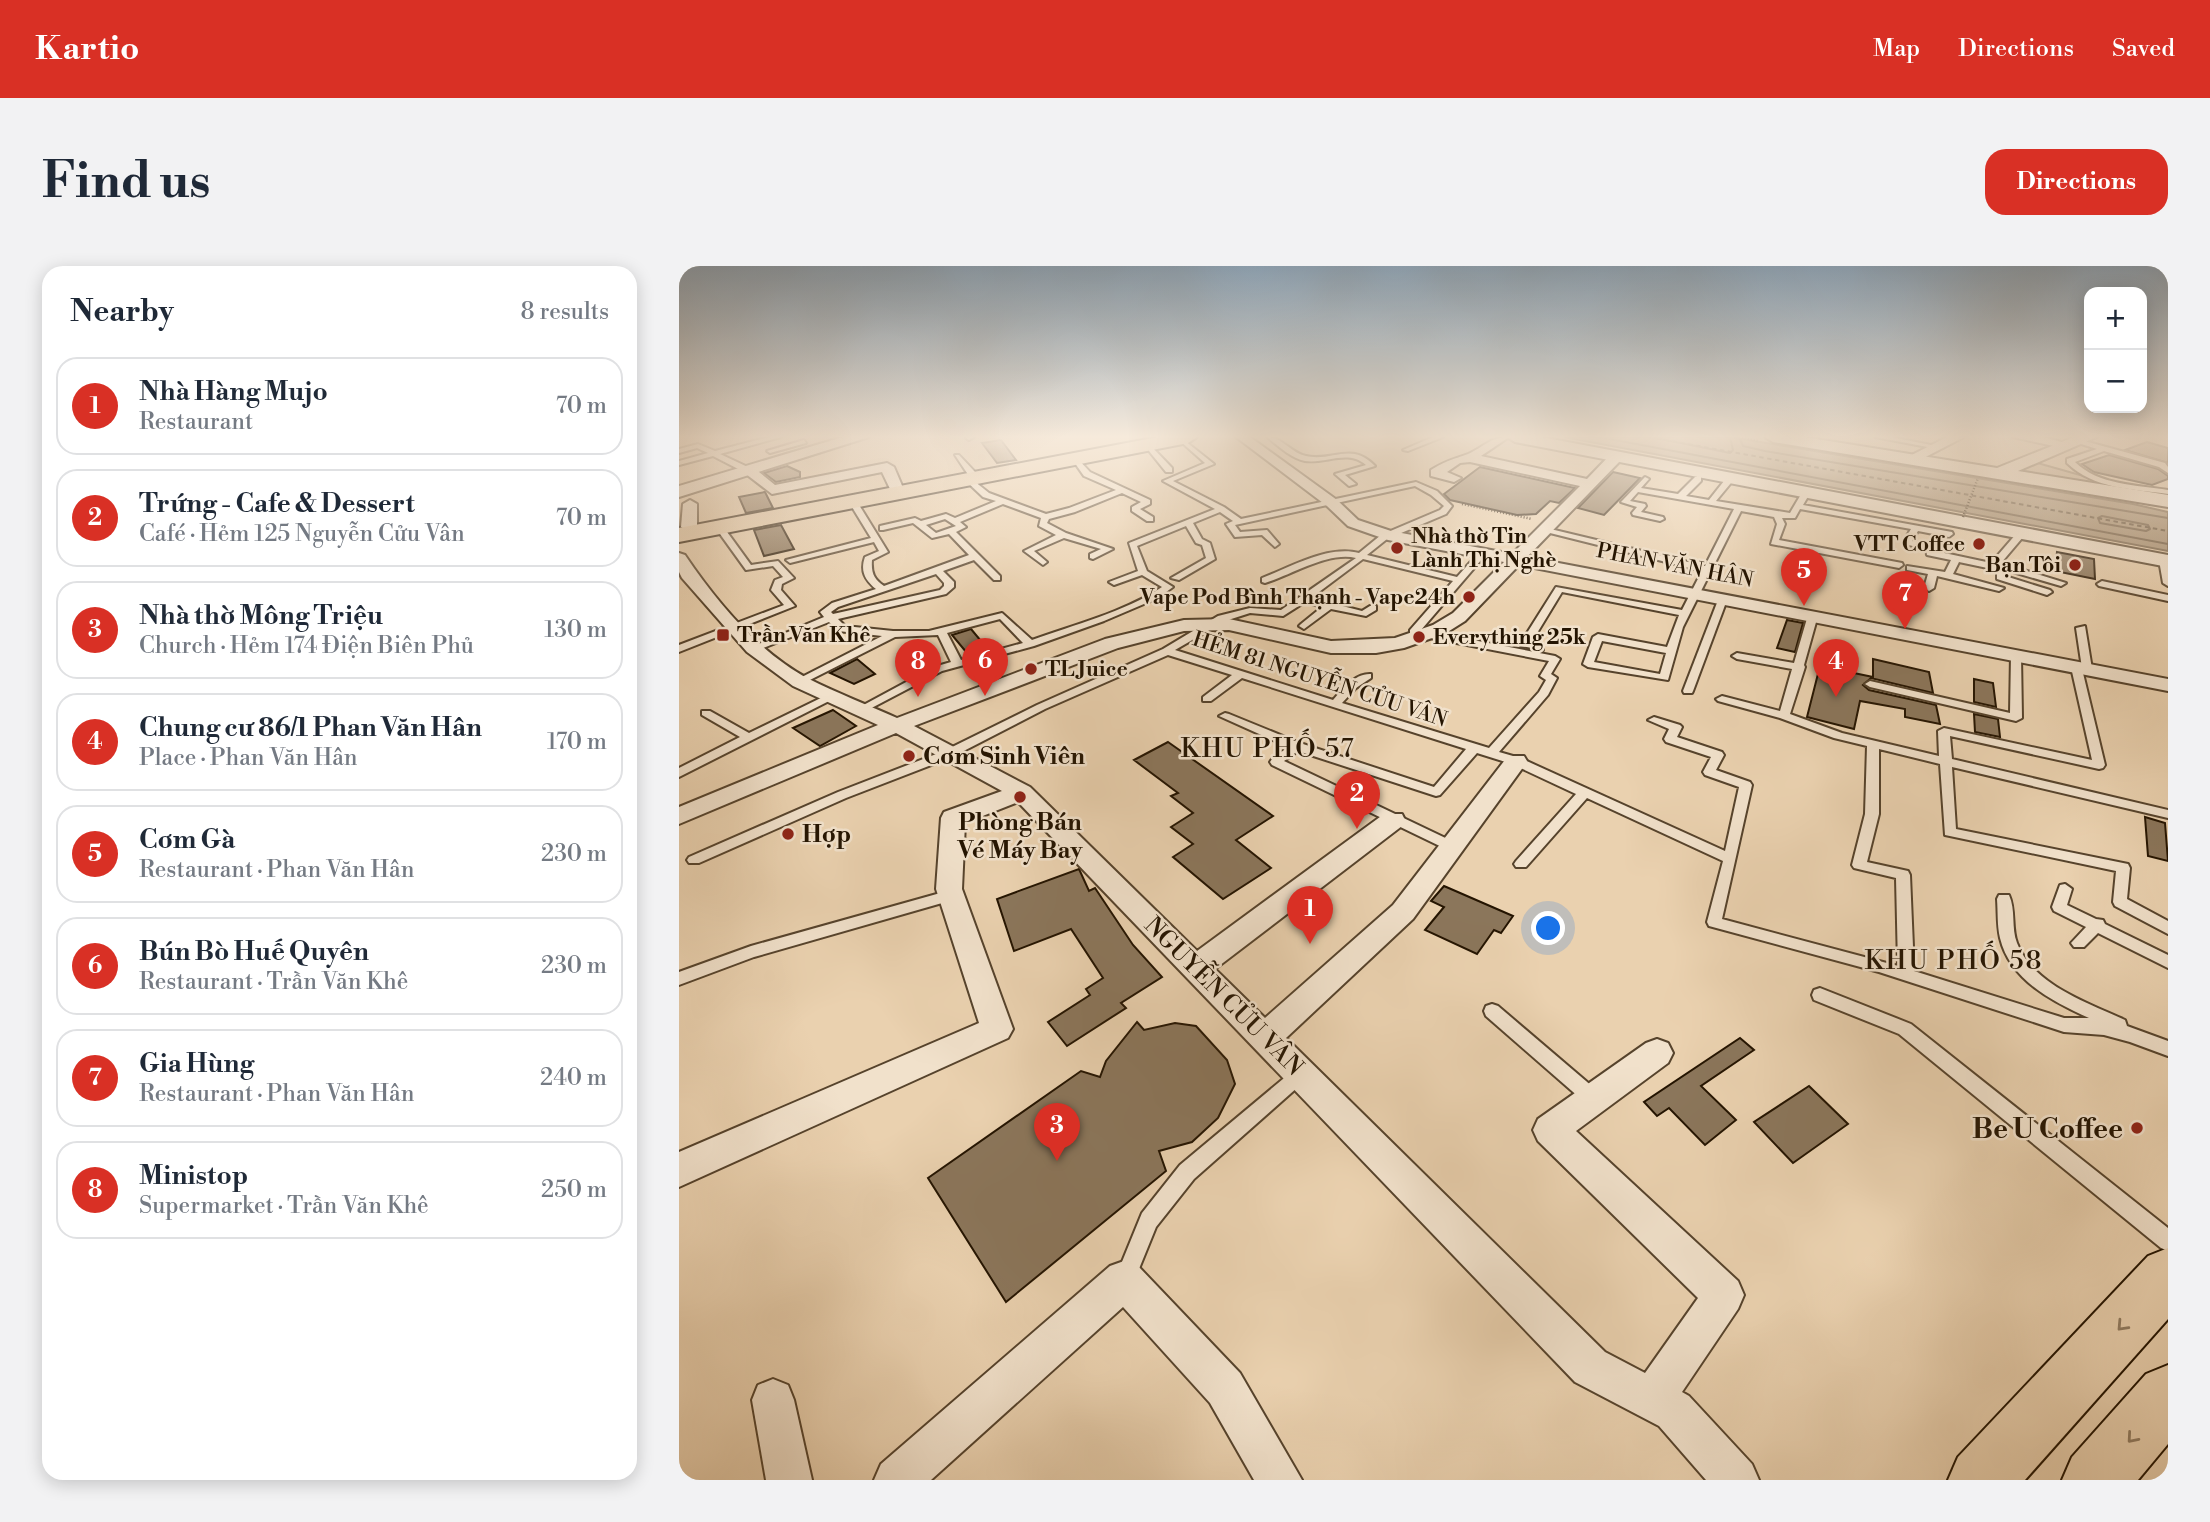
<!DOCTYPE html>
<meta charset="utf-8">
<style>
:root{--surface:#fff;--page:#f2f2f3;--text:#1f2937;--muted:#747a83;--line:#e0e1e3;--accent:#d93025}
body{margin:0;font-family:"Libre Bodoni",serif;background:var(--page);color:var(--text)}
.controls{position:absolute;right:21px;top:21px;display:grid;overflow:hidden;border-radius:14px;box-shadow:0 4px 18px #0003}
.controls button{width:63px;height:63px;display:grid;place-items:center;padding:0;border:0;border-bottom:2px solid var(--line);background:var(--surface);color:var(--text);font:35px sans-serif}
.you{position:absolute;left:870px;top:663px;width:24px;height:24px;margin:-18px;border:5px solid #fff;border-radius:50%;background:#1a73e8;box-shadow:0 0 0 10px #1a73e833}
.badge{display:grid;place-items:center;width:46px;height:46px;border-radius:50%;background:var(--accent);color:#fff;font-size:23px;font-weight:700}
.pin{position:absolute;translate:-50% -58px;filter:drop-shadow(0 2px 4px #0008)}
.pin::after{content:'';position:absolute;top:37px;width:24px;height:21px;background:inherit;clip-path:polygon(0 0,100% 0,50% 100%)}
.list{margin:0;padding:0;list-style:none}
h2{display:flex;justify-content:space-between;align-items:center;height:91px;margin:0;padding:0 28px;font-size:30px}
h2 small{font-size:23px;font-weight:400;color:var(--muted)}
.list li{display:grid;grid-template-columns:46px 1fr auto;gap:21px;align-items:center;box-sizing:border-box;height:98px;margin:0 14px 14px;padding:0 14px;border:2px solid var(--line);border-radius:21px}
.list b{display:block;font-size:26px;white-space:nowrap}
.list p{margin:0;font-size:23px;white-space:nowrap;color:var(--muted)}
.list em{font-size:23px;font-style:normal;color:var(--muted)}
.map{position:relative;flex:none;width:1489px;height:1214px;overflow:hidden;border-radius:21px}
header{display:flex;align-items:center;gap:42px;box-sizing:border-box;height:98px;padding:0 35px;background:var(--accent);color:#fff}
header strong{font-size:33px}
nav{display:flex;gap:38px;margin-inline-start:auto;font-size:24px}
.intro{display:flex;align-items:center;justify-content:space-between;box-sizing:border-box;height:168px;padding:0 42px}
h1{margin:0;font-size:49px}
.button{padding:18px 32px;border-radius:21px;background:var(--accent);color:#fff;font-size:24px;font-weight:700}
main{display:flex;gap:42px;padding:0 42px}
aside{flex:1;background:var(--surface);border-radius:21px;box-shadow:0 4px 18px #0003}
.map>svg:first-child{display:block}
.green{fill:#c8b191;stroke:#766249;stroke-width:2}
.water{fill:#a79174;stroke:#735f46;stroke-width:2}
.lines{fill:none;stroke-linecap:round;stroke-linejoin:round}
.shore{stroke:#66523a;stroke-width:2}
.ferry{stroke:#58462f;stroke-width:2;stroke-dasharray:4.5 3.5;stroke-linecap:butt}
.building{fill:#8b765b;stroke:#241401;stroke-width:2}
.service-casing{stroke:#56432c;stroke-width:4}
.minor-casing{stroke:#56432c;stroke-width:4}
.tertiary-casing{stroke:#56432c;stroke-width:4}
.primary-casing{stroke:#241401;stroke-width:4}
.path{stroke:#241401;stroke-width:2.5;stroke-dasharray:1 2;stroke-linecap:butt}
.service{fill:#f1e1cb;fill-rule:evenodd}
.minor{fill:#f1e1cb;fill-rule:evenodd}
.tertiary{fill:#f1e1cb;fill-rule:evenodd}
.primary{fill:#ead1af;fill-rule:evenodd}
.path-bridge{stroke:#241401;stroke-width:2.5;stroke-dasharray:1 2;stroke-linecap:butt}
.oneway{stroke:#917c61}
.poi-dot{fill:#8f2418;stroke:#f1e1cb;stroke-width:2.5}
.labels{text-anchor:middle;stroke-width:5;stroke-linejoin:round;paint-order:stroke}
.far-poi-label{font-size:21px;font-weight:bold;fill:#241401;stroke:#f1e1cb;text-anchor:start}
.far-street-label{font-size:21px;fill:#241401;stroke:#f1e1cb}
.poi-label{font-size:24px;font-weight:bold;fill:#241401;stroke:#f1e1cb;text-anchor:start}
.street-label{font-size:24px;fill:#241401;stroke:#f1e1cb}
.neighbourhood-label{font-size:26px;letter-spacing:2px;fill:#241401;stroke:#f1e1cb}
.near-poi-label{font-size:28px;font-weight:bold;fill:#241401;stroke:#f1e1cb;text-anchor:end}
</style>
<header>
<strong>Kartio</strong>
<nav><a>Map</a><a>Directions</a><a>Saved</a></nav>
</header>
<div class="intro"><h1>Find us</h1><a class="button">Directions</a></div>
<main>
<aside>
<h2>Nearby<small>8 results</small></h2>
<ul class="list">
<li><span class="badge">1</span><div><b>Nhà Hàng Mujo</b><p>Restaurant</p></div><em>70 m</em></li>
<li><span class="badge">2</span><div><b>Trứng - Cafe &amp; Dessert</b><p>Café · Hẻm 125 Nguyễn Cửu Vân</p></div><em>70 m</em></li>
<li><span class="badge">3</span><div><b>Nhà thờ Mông Triệu</b><p>Church · Hẻm 174 Điện Biên Phủ</p></div><em>130 m</em></li>
<li><span class="badge">4</span><div><b>Chung cư 86/1 Phan Văn Hân</b><p>Place · Phan Văn Hân</p></div><em>170 m</em></li>
<li><span class="badge">5</span><div><b>Cơm Gà</b><p>Restaurant · Phan Văn Hân</p></div><em>230 m</em></li>
<li><span class="badge">6</span><div><b>Bún Bò Huế Quyên</b><p>Restaurant · Trần Văn Khê</p></div><em>230 m</em></li>
<li><span class="badge">7</span><div><b>Gia Hùng</b><p>Restaurant · Phan Văn Hân</p></div><em>240 m</em></li>
<li><span class="badge">8</span><div><b>Ministop</b><p>Supermarket · Trần Văn Khê</p></div><em>250 m</em></li>
</ul>
</aside>
<div class="map">
<svg width="1489" height="1214" viewBox="0 0 1489 1214">
<rect width="100%" height="100%" fill="#ead1af"/>
<filter id="stains"><feTurbulence type="fractalNoise" baseFrequency=".00286" numOctaves="4"/><feColorMatrix values="0 0 0 0 .2 0 0 0 0 .09 0 0 0 0 .02 0 0 0 .5 -.17"/></filter>
<radialGradient id="worn" r=".72"><stop offset=".6" stop-color="#630" stop-opacity="0"/><stop offset="1" stop-color="#630" stop-opacity=".3"/></radialGradient>
<path class="green" d="M1355,196L1479,231L1347,208L1343,200Z"/>
<path class="water" d="M885,171H1051L1454,238L1489,246V285Z"/>
<g class="lines">
<g class="shore">
<path d="M920,171L1489,278"/>
<path d="M972,171L1051,187L1054,184L1051,171"/>
<path d="M1060,171L1064,180L1086,185L1489,252"/>
<path d="M1423,250L1469,259L1471,263L1467,265L1421,257L1419,252Z"/>
</g>
<path class="ferry" d="M970,171L1489,265"/>
</g>
<g class="building">
<path d="M322,174L337,194L318,197L303,177Z"/>
<path d="M1468,176L1489,182V197L1446,184Z"/>
<path d="M1430,189L1479,203L1489,210V213L1473,219L1415,206L1403,198Z"/>
<path d="M108,200L121,206V211L97,216L85,207Z"/>
<path d="M801,201L896,222L880,237L871,235L857,248L838,249L771,234L765,228Z"/>
<path d="M934,206L961,212L925,249L899,242Z"/>
<path d="M86,226L94,242L67,247L60,231Z"/>
<path d="M102,259L115,283L85,290L75,264Z"/>
<path d="M1378,286L1415,293L1416,313L1376,305Z"/>
<path d="M1108,354L1124,357L1116,386L1098,382Z"/>
<path d="M292,363L307,381L288,387L273,369Z"/>
<path d="M178,393L196,408L175,418L151,407Z"/>
<path d="M1194,393L1250,406L1254,427L1192,412L1184,419L1190,424L1257,439L1261,458L1226,451V443L1181,435L1175,463L1128,451L1141,400L1194,411Z"/>
<path d="M1295,413L1314,417L1317,441L1295,436Z"/>
<path d="M154,444L177,460L141,480L114,462Z"/>
<path d="M1295,448L1319,453L1321,471L1296,466Z"/>
<path d="M489,476L594,550L557,574L592,602L544,633L494,591L514,578L492,561L514,547L492,530L499,527L455,494Z"/>
<path d="M1466,551L1486,557L1489,595L1469,590Z"/>
<path d="M400,603L410,625L416,622L454,679L483,711L442,737L447,742L388,780L369,756L411,729L407,723L424,712L392,663L335,685L318,633Z"/>
<path d="M765,620L834,650L822,667L815,664L798,688L746,664L765,641L752,635Z"/>
<path d="M458,756L465,764L496,757L517,760L548,794L556,818L539,852L513,876L480,885L487,905L327,1036L249,912L402,805L421,811L427,795Z"/>
<path d="M1061,772L1075,784L1022,820L1057,854L1026,879L990,842L978,850L965,836Z"/>
<path d="M1130,820L1169,858L1114,897L1075,856Z"/>
</g>
<g class="lines">
<defs>
<g id="service">
<path d="M90,171H102L41,188L73,203V207H67L34,190L0,199V195L29,187L18,182L0,187V183L19,178L36,185Z"/>
<path d="M295,171L290,174L287,172V171Z"/>
<path d="M501,171L535,198L494,215L545,241L562,253L737,216L758,225L773,240L767,248L708,273L688,289L778,311L802,284L809,286L742,364L876,390L881,393L872,408L878,412L869,429L820,486L841,492L1046,585L1060,521L1026,509L1024,506L1032,491L987,476L985,473L990,463L969,454L975,451L1001,459L1003,461L998,471L1043,486L1045,489L1037,504L1071,516L1073,519L1043,653L1219,700L1217,612L1175,602L1173,599L1186,548L1188,480L1155,472L1101,452L1039,435L1037,433L1043,430L1101,445L1113,403L1058,393L1053,390L1058,387L1115,397L1129,349L1137,347L1139,349L1125,399L1126,401L1111,448L1163,467L1260,490L1259,465L1265,462L1413,494L1392,401L1397,398L1403,402L1397,362L1406,360L1413,403L1408,406L1403,403L1426,499L1424,502L1420,503L1271,470L1273,493L1489,544V552L1273,501L1277,563L1449,598L1451,602L1448,633L1489,655V668L1436,640L1434,636L1437,605L1266,569L1261,498L1200,483V548L1188,596L1229,605L1231,609L1235,705L1385,752H1410C1374,736 1331,714 1321,672C1318,659 1319,646 1318,633L1320,629H1330C1337,644 1332,662 1338,677C1354,719 1409,737 1446,754L1448,760L1489,775V790L1451,776L1425,769L1385,766L1200,706L1030,660L1028,656L1044,595L908,532L847,601H837L835,598L837,595L897,528L833,498L798,487L761,529L757,530L619,485L605,495L779,578L781,581L774,586L769,584L593,499L591,496L593,493L609,481L540,450L546,447L550,448L621,477L755,521L787,483L563,412L532,435H524V431L553,409L489,389L366,443L273,491L167,532L20,597H10L8,594L10,591L159,526L265,485L358,439L484,383L539,350L571,342L602,344L677,292C650,285 612,309 586,317L583,316V312C612,301 649,279 680,287L702,269L761,244L765,240L752,229L736,220L556,259L561,266L588,264L600,278L596,281L583,269L556,271L547,258L554,255L541,246L514,257L523,273L531,277L536,293L500,314L492,312L527,292L523,279L517,277L507,260L458,280L468,305L494,321L479,332L425,355L355,380L263,405L183,447L179,446V442L255,401L272,396L259,369L216,371L121,419L117,418V414L203,370L159,365L150,356L79,384L70,382L145,351L141,346L153,337L197,323C186,314 181,305 186,291L200,285L195,276L111,297L107,294L192,272L170,236L171,234H177L209,286L193,294C192,307 195,313 205,320L290,289L270,268L253,272L234,257L204,264H201V260L236,252L242,255L267,248L276,252L317,235L304,231L287,215L286,213L290,211L310,227L367,248L390,242L437,224L405,210L393,193L397,191L411,206L471,234V238L461,243L474,251V255H468L453,245V241L462,236L443,227L396,246L370,253L368,257L387,267L434,283L414,293L411,292V288L422,283L385,272L355,285L368,296L364,299L345,285L377,269L360,260L362,252L324,238L281,256L287,261L277,266L321,310V314H315L295,294L264,305L275,316V321L267,328L159,353L166,360L214,365H250L323,347L353,374C394,359 446,346 483,321L463,309L435,319L430,316L459,305L450,277L536,243L484,215L526,197L500,174ZM266,253L277,260L257,267L247,259ZM684,293L774,315L731,364V368L870,395L861,410L867,414L860,426L810,482L663,437L677,422L692,412V408C676,407 664,423 654,434L496,384L546,355L571,347L604,350L626,336L643,341L622,358L620,360L625,363L652,343L687,350L697,344V340H691L683,345L632,332ZM257,308L265,317V320L261,324L154,348L152,346L159,341ZM321,353L344,377L282,394L268,367Z"/>
<path d="M588,171C603,171 612,187 627,190C654,196 672,175 696,200L666,209L677,218L670,220L656,208L687,199C669,183 647,198 626,195C612,192 599,180 588,171Z"/>
<path d="M754,171H764L729,185L724,184Z"/>
<path d="M1196,171H1212L1262,181L1259,183Z"/>
<path d="M1398,173L1486,197L1489,201V207L1480,201L1425,185L1396,196C1419,219 1458,219 1489,224V228C1454,223 1414,223 1388,197V193L1418,183L1396,176Z"/>
<path d="M125,174L127,177L91,187L88,185Z"/>
<path d="M466,178H470L493,202V206H487L466,180Z"/>
<path d="M276,189H280L296,206V210H290Z"/>
<path d="M1049,210L1056,212L1037,235L1111,247L1124,225H1127L1131,227L1124,239L1273,266L1274,268L1270,271L1239,265L1233,275L1255,280L1256,285L1312,297L1338,267H1344V271L1322,297L1387,317L1382,320L1327,304L1326,310L1371,324L1373,326L1368,329L1318,313V304L1280,296L1274,308L1325,322L1320,325L1258,310L1255,322L1250,325L1245,322L1249,308L1228,304V300L1266,306L1272,294L1248,289L1247,283L1225,278L1224,276L1232,263L1121,243L1116,252H1103L1106,258L1100,274L1223,297L1224,299L1220,302L1092,278L1098,258L1095,251L1062,245L1004,361L989,414L909,401L904,398L914,371L919,368L988,381L1000,349L883,326L852,377L864,380V384L842,380L841,378L877,321L1003,344L1023,305L863,265V261L1026,300L1055,243L959,226L951,235L966,238L967,240L962,246L984,251L985,253L981,255L954,249L953,247L958,241L942,236L966,211L970,213L962,222L999,228L1016,211H1022V215L1007,230L1030,234ZM923,375L987,387L981,408L915,396Z"/>
<path d="M37,259H43L72,299L99,295L115,312L103,318L102,324L116,340L0,386V379L105,339L92,324L96,314L104,311L94,300L67,304L36,261Z"/>
<path d="M1484,291L1489,297V320L1484,317L1480,294Z"/>
<path d="M1423,315L1489,329V335L1420,320L1418,318Z"/>
<path d="M1041,329L1049,331L1014,425L1013,427H1005L1004,425Z"/>
<path d="M1337,386L1342,389L1343,452L1337,455L1191,421L1186,418L1191,415L1331,447L1332,389Z"/>
<path d="M150,428L154,429V433L0,511V502L61,471L23,449V445H31L70,467Z"/>
<path d="M1386,618L1393,623L1388,639L1417,653L1424,654L1426,658L1489,689V702L1419,667L1405,681H1395L1392,677L1407,661L1375,645L1373,641L1381,619Z"/>
<path d="M272,624L277,625L279,629L277,633L75,691L0,719V706L72,680Z"/>
<path d="M1141,722L1232,758L1489,962V985L1482,982L1220,768L1135,734L1133,729L1135,724Z"/>
<path d="M813,738L819,740L921,827L924,833L921,839L915,841L909,839L807,750L805,745L807,740Z"/>
<path d="M622,800L628,803L631,808L628,813L515,913L477,961L453,1020L446,1023L439,1020L436,1013L463,947L501,899L616,803Z"/>
</g>
<g id="minor">
<path d="M557,171H571L658,234L679,254L712,265L833,288L901,220L791,196L781,197L768,206L782,212L775,216L752,210V204C768,194 773,194 789,188C805,181 811,171 830,171L802,190L908,213L932,188H942V194L848,291L1489,413V425L840,299L786,355L767,367L725,382L697,387H652L550,364L505,365L439,382L235,460L351,521L518,685L705,548H723L726,554L723,560L536,703L586,752L714,639L829,490H845L848,495L845,500L734,653L607,772L926,1086L966,1107L1019,1032L859,875L854,864L859,853L967,777L978,773L989,777L994,787L989,797L897,865L1059,1015L1065,1029L1059,1043L1003,1126L1010,1130L1073,1198L1080,1214H1027L980,1160L896,1116L339,536L286,557L283,623L334,763L329,772L0,921V886L300,757L257,623L262,552L265,546L323,525L217,467L0,558V541L199,459L114,420L68,386L3,312L0,306V287L6,289C37,335 79,386 130,413C158,427 189,439 218,452L426,373L505,354L550,353L652,375L716,372L754,359L774,347L825,296L709,274L669,260L648,240Z"/>
<path d="M1268,171H1285L1235,197L1223,194Z"/>
<path d="M1334,171H1364L1394,179L1388,183Z"/>
<path d="M208,197L215,201L224,222L222,225H212L203,206L93,228L63,205L75,202L96,219Z"/>
<path d="M11,234L18,238V261L10,266L2,261L4,238Z"/>
<path d="M445,995L459,1000L561,1107L623,1214H575L531,1137L444,1041L252,1214H195L202,1198L431,1000Z"/>
<path d="M94,1113L109,1119L115,1134L133,1214H87L73,1134L79,1119Z"/>
</g>
<g id="tertiary">
<path d="M164,171H190L0,231V220Z"/>
<path d="M828,171H862L1489,289V301L836,176Z"/>
<path d="M1086,171H1125L1318,202L1395,171H1418L1339,205L1489,229V241L1094,176Z"/>
</g>
<g id="primary">
<path d="M479,171H518L509,177L0,276V262Z"/>
<path d="M1489,982V1053L1346,1214H1269L1279,1191L1469,990Z"/>
<path d="M1489,1099V1178L1459,1214H1383L1393,1191L1467,1108Z"/>
</g>
</defs>
<use href="#service" class="service-casing"/>
<use href="#minor" class="minor-casing"/>
<use href="#tertiary" class="tertiary-casing"/>
<use href="#primary" class="primary-casing"/>
<g class="path">
<path d="M1060,171L1079,175"/>
<path d="M783,238L853,253"/>
</g>
<use href="#service" class="service"/>
<use href="#minor" class="minor"/>
<use href="#tertiary" class="tertiary"/>
<use href="#primary" class="primary"/>
<path class="path-bridge" d="M1284,251L1299,212"/>
</g>
<defs><path id="oneway-chevron" d="M-2-3.5L2.5 0L-2 3.5" fill="none" stroke-width="1.6" stroke-linecap="round" stroke-linejoin="round" transform="scale(1.75)"/></defs>
<g class="oneway">
<use href="#oneway-chevron" transform="translate(1443 1060) rotate(133)"/>
<use href="#oneway-chevron" transform="translate(1453 1172) rotate(131)"/>
</g>
<linearGradient id="sky" x2="0" y2="1"><stop stop-color="#8ea6ba"/><stop offset="0.5" stop-color="#f6eadb"/><stop offset="1" stop-color="#f6eadb" stop-opacity="0"/></linearGradient>
<rect width="1489" height="341" fill="url(#sky)"/>
<g class="poi-dot">
<circle cx="1300" cy="278" r="7"/>
<circle cx="718" cy="282" r="7"/>
<circle cx="1396" cy="299" r="7"/>
<circle cx="790" cy="331" r="7"/>
<rect x="37" y="362" width="14" height="14" rx="3.5"/>
<circle cx="740" cy="371" r="7"/>
<circle cx="352" cy="403" r="7"/>
<circle cx="230" cy="490" r="7"/>
<circle cx="341" cy="531" r="7"/>
<circle cx="109" cy="568" r="7"/>
<circle cx="1458" cy="862" r="7"/>
</g>
<g class="labels">
<g class="far-poi-label">
<text x="732" y="277">Nhà thờ Tin<tspan x="732" dy="24">Lành Thị Nghè</tspan></text>
<text x="1286" y="285" text-anchor="end">VTT Coffee</text>
<text x="1382" y="306" text-anchor="end">Bạn Tôi</text>
<text x="776" y="338" text-anchor="end">Vape Pod Bình Thạnh - Vape24h</text>
<text x="58" y="376">Trần Văn Khê</text>
<text x="754" y="378">Everything 25k</text>
<text x="366" y="410">TL Juice</text>
</g>
<g class="far-street-label">
<text transform="translate(996 299) rotate(11)" y="7">PHAN VĂN HÂN</text>
<text transform="translate(641 413) rotate(18)" y="7">HẺM 81 NGUYỄN CỬU VÂN</text>
</g>
<g class="poi-label">
<text x="244" y="498">Cơm Sinh Viên</text>
<text x="341" y="564" text-anchor="middle">Phòng Bán<tspan x="341" dy="28">Vé Máy Bay</tspan></text>
<text x="123" y="576">Hợp</text>
</g>
<g class="street-label">
<text transform="translate(545 730) rotate(45)" y="8">NGUYỄN CỬU VÂN</text>
</g>
<g class="neighbourhood-label">
<text x="589" y="491">KHU PHỐ 57</text>
<text x="1275" y="703">KHU PHỐ 58</text>
</g>
<g class="near-poi-label">
<text x="1444" y="872">Be U Coffee</text>
</g>
</g>
<rect width="100%" height="100%" filter="url(#stains)"/>
<rect width="100%" height="100%" fill="url(#worn)"/>
</svg>
<div class="controls">
<button>+</button>
<button>−</button>
</div>
<div class="you"></div>
<div class="pin badge" style="left:631px;top:678px">1</div>
<div class="pin badge" style="left:678px;top:563px">2</div>
<div class="pin badge" style="left:378px;top:895px">3</div>
<div class="pin badge" style="left:1157px;top:431px">4</div>
<div class="pin badge" style="left:1125px;top:340px">5</div>
<div class="pin badge" style="left:306px;top:430px">6</div>
<div class="pin badge" style="left:1226px;top:363px">7</div>
<div class="pin badge" style="left:239px;top:431px">8</div>
</div>
</main>
